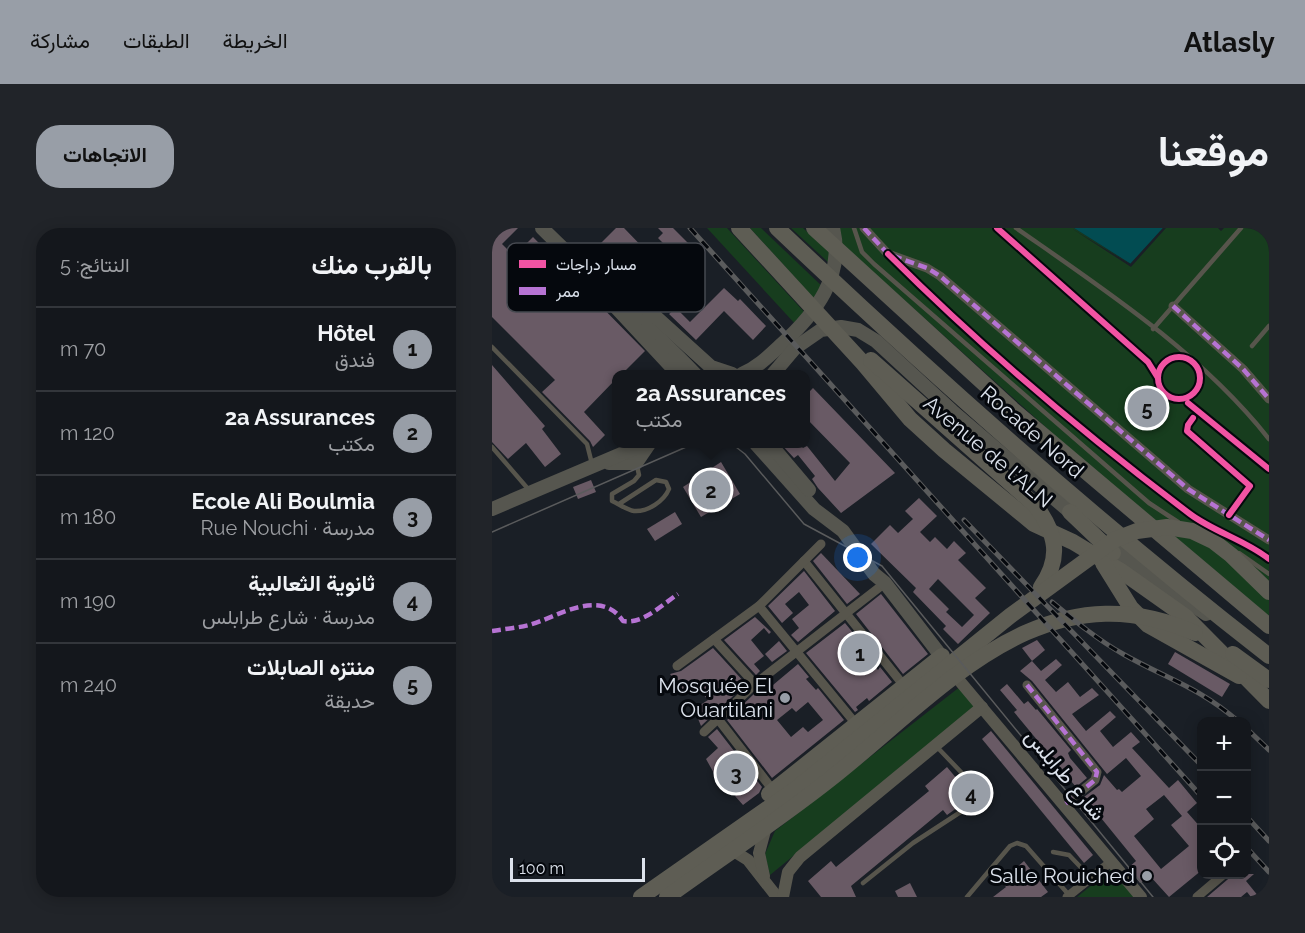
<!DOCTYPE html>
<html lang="ar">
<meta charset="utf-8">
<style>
:root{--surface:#14171c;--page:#212429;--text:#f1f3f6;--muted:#9d9fa3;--line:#33363b;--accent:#989ea7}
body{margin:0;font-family:Raleway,Vazirmatn,sans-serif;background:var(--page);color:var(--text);direction:rtl}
.controls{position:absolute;right:18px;bottom:18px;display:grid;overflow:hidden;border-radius:12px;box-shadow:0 3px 15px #0003}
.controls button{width:54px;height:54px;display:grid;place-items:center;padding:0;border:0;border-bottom:2px solid var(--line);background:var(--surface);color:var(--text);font:30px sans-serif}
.scale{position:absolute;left:18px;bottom:15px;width:135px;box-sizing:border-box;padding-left:6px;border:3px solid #dce2ec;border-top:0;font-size:16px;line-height:21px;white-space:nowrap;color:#dce2ec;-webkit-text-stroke:4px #05080d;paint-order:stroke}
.you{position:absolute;left:366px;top:330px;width:21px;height:21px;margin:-15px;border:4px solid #fff;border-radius:50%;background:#1a73e8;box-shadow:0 0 0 9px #1a73e833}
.badge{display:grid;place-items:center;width:39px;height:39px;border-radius:50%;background:var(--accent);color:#111;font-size:20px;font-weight:700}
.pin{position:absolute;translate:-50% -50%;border:3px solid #fff;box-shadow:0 2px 6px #0006}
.popup{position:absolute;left:120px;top:142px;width:198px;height:78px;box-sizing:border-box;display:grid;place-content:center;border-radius:12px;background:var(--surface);filter:drop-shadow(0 2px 4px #0005);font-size:20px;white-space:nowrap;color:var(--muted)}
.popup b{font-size:22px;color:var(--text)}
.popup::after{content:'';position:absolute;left:50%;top:100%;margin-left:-12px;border:12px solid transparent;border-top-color:var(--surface)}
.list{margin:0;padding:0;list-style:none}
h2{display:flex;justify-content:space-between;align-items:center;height:78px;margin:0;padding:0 24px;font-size:26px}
h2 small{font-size:20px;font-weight:400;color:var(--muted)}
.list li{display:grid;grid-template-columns:39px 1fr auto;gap:18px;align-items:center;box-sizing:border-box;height:84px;padding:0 24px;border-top:2px solid var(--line)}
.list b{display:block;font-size:22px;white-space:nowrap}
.list p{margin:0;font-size:20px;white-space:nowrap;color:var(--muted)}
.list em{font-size:20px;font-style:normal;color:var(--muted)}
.icon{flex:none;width:33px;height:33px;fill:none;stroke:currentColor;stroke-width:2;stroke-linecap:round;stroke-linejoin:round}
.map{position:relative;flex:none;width:777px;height:669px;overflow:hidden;direction:ltr;border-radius:24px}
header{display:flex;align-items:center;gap:36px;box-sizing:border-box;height:84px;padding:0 30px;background:var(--accent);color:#111}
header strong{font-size:28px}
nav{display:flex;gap:33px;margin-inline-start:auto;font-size:21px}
.intro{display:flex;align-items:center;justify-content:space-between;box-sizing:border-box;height:144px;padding:0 36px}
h1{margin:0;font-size:42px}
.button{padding:15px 27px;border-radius:24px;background:var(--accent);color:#111;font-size:21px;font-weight:700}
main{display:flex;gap:36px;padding:0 36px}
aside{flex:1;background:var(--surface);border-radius:24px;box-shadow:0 3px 15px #0003}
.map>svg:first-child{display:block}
.green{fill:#173d1e}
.water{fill:#024c52}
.pier{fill:#1a1f26}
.building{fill:#695a65;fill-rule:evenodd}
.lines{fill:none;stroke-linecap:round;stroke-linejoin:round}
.lane{stroke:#57554c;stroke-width:4.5}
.street{stroke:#57554c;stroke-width:9}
.secondary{stroke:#59584f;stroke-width:12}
.primary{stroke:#56564f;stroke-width:14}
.highway{stroke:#5e5d54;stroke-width:16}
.tram{stroke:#5a5b5c;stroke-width:1.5}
.rail-casing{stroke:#5a5b5c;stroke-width:5}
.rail{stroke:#05080d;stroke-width:3;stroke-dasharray:9;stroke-linecap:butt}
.quiet{stroke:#b673d3;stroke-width:4.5;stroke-dasharray:9 4.5;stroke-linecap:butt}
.cycleway-casing{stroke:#05080d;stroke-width:10}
.cycleway{stroke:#f153a3;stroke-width:6}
.poi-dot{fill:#989ea7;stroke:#05080d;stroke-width:2}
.labels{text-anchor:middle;stroke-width:6;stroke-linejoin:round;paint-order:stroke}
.street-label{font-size:21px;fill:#dce2ec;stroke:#05080d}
.poi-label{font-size:21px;fill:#dce2ec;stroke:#05080d;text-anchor:end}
.key{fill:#05080d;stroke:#464950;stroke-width:1.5}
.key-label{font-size:16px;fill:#dce2ec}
</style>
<header>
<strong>Atlasly</strong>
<nav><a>الخريطة</a><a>الطبقات</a><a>مشاركة</a></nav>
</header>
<div class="intro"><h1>موقعنا</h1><a class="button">الاتجاهات</a></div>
<main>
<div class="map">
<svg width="777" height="669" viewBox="0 0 777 669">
<rect width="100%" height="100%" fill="#1a1f26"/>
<g class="green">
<path d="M215,0H235L315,87L305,98Z"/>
<path d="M258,0H269L333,61L326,75Z"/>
<path d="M299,0H311L338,25L337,35Z"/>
<path d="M332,0H582L638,36L671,0H726L729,3L732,0H777V388L567,211Z"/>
<path d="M469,458L483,479L278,647L273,626L283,603Z"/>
<path d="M621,640L644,669H585Z"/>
</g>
<path class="water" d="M582,0H671L639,36Z"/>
<path class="pier" d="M579,0L638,36L671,0H674L639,39Z"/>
<g class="building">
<path d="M0,0H26L10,16L22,28L41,9L153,123L129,147H124V151L92,184L113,207L101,219L98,213L50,164L63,152L0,89Z"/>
<path d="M124,0H132L165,34L178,22L166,10L171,5L166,0H181L207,26L193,40L207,55L196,65L190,59L180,70L169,59L159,68L145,54L150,49L121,19L103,37L97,27Z"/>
<path d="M232,60L246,73L248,71L274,98L261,112L232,83L204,112L177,86L184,80L198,94Z"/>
<path d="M0,137L53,198L50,201L69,226L53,239L34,215L16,231L0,214Z"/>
<path d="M321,160L403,245L349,285L326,260L320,251L323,248L306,227L302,230L289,216H307L311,220L315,218L343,253L358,235L314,190V167Z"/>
<path d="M229,234L248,266L209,289L191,259Z"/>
<path d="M99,252L104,264L86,271L81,259Z"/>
<path d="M427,270L445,288L428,304L438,314L443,309L455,321L462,313L474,325L466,332L494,360L483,370L498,385L466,416L451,401L454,398L421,364L424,360L379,316L398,297L406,305L421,291L413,283ZM446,351L482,387L470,399L454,384L457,381L437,361Z"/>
<path d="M183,284L190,296L163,313L155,301Z"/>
<path d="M329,325L368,366L355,376L321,333Z"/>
<path d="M312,343L343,383L306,414L299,407L307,400L300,391L317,377L307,364L293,376L301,385L290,395L276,378Z"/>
<path d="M389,366L436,426L411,446L364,386Z"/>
<path d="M263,389L279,404L277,406L272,400L259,412L272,428L262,436L268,443L264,447L232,412Z"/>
<path d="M353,395L380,428L377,431L386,442L388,439L400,454L377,473L375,470L364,479L366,482L363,484L314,425Z"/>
<path d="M545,412L553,422L540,433L530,420Z"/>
<path d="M287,413L295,423L280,434L273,426Z"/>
<path d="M221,420L254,456L209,498L202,481L216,472L203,456L193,464L178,446L189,443Z"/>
<path d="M683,424L738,456L730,469L676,436Z"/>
<path d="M564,431L570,437L553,452L564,464L576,454L588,469L600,460L607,467L580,486L594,503L618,483L624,489L608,503L621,519L639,504L648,514L640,520L652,533L677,560L686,552L705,575L695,584L710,601V642L677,669L658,648L648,655L636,640L644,633L592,569L608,557L612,547L625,562L627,561L630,564L649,548L634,530L615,546L540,453L528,443L540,433L549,443ZM672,567L690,588L679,597L697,618L669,641L642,608L662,591L654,581Z"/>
<path d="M306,436L317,449L314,451L324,462L326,460L352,492L280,550L235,492L264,464L268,468ZM316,474L331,492L316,504L311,499L299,509L285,492L300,480L304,484Z"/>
<path d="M515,456L532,476L536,473L544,482L545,481L579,522L576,525L578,530L595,550L584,559L522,484L525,482L508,462Z"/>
<path d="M225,501L270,559L267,565L251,577L243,568L259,555L246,537L228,556L214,531L226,520L216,509Z"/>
<path d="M499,503L601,627L592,635L490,511Z"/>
<path d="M455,539L480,569L455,587L451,582L359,658L364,669H329L316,653L339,633L344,639L437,563L433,558Z"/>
<path d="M532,633L556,664L549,669H501L514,659L509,653Z"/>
<path d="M742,646H762L754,653L767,669H759L755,664L749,669H715Z"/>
<path d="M418,655L425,669H406L403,663Z"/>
</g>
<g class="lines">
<g class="lane">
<path d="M362,0L370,24L382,36L657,275L686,294"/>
<path d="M524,0C613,62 709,125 777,211"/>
<path d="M661,101L749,0"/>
<path d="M760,118L777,98"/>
<path d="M0,119L95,216L100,236"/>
<path d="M0,219L37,262"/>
<path d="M127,276L164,252L174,254L177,261C172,273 156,284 142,283C135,282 127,276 120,273V266L142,253L147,247L145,238"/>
<path d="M747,325L777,346"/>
<path d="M561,624L577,627L599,650"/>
<path d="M371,655L421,615L490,570L489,565L445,519"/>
<path d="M475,669L518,618L525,615L534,618L577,667"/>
</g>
<g class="street">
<path d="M372,0L396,26L435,40L448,48L696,261L777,312"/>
<path d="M681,78L751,141L777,171"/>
<path d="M312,333L413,459"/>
<path d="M267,378L364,496"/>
<path d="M222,411L263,456"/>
<path d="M185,438L267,378L329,316"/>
<path d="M535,457L605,544L603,552L572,577"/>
<path d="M226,491L277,557"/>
<path d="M212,504L263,456L393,355"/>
<path d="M575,669L620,633"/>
<path d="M705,669L732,646"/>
</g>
<g class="secondary">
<path d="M466,451L649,669"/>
<path d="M240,622L256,632L285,669"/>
<path d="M272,648L267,625L274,599"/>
<path d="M291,669L296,644L308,629L490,479"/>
</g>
<g class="primary">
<path d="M50,0C100,50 155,95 203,146"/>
<path d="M119,58L145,72L219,139L240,146"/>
<path d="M120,75L186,146"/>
<path d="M250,146C266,139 277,128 290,116C323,86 353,48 341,0"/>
<path d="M281,146L303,120L329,102L349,99L366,102L384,113L460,183L584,289"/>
<path d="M264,216L322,281L351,303L382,346L393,355L456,437"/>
<path d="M278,216L317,262"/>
<path d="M117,235H144L157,216"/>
<path d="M0,281L153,216"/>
<path d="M615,315L646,340L714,386"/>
</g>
<g class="highway">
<path d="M247,0L371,135L418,191L452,222L542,296L581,314L629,343L694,389L777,473"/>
<path d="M285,0C443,150 605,294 777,428"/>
<path d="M322,0L520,181L777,398"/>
<path d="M379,132L544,278C564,306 570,329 549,359"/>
<path d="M578,284L621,325"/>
<path d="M611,335L639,380L656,397L747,448"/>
<path d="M741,426L777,452"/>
<path d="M277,566L450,428"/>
<path d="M149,669L305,560L518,388L622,312L645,303L675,299L700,303L721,313L739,327L777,364"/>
<path d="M175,669C229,630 285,593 337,552C446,467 549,336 703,405"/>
</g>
<g class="tram">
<path d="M240,216L253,226L312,296L390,338L661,669"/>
<path d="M0,304L201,216"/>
</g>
<defs>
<g id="rail">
<path d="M198,0L710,569"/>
<path d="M472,292L710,538"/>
<path d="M560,374C583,393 606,412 631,426C675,451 707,459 747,494"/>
<path d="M754,500L777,522"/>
<path d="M754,588L777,613"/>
<path d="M754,619L777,644"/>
</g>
</defs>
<use href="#rail" class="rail-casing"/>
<use href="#rail" class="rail"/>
<g class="quiet">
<path d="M372,0L396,26L435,40L448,48L696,261L777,312"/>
<path d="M681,78L751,141L777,171"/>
<path d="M0,403C12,401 25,400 37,397C66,389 108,359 131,393C150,397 171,376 186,366"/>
<path d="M535,457L605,544L603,552L572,577"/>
</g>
<defs>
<g id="cycleway">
<path d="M505,0L656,134L666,150"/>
<path d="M396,26C490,120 592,206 698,286C722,304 753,312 777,331"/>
<circle cx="687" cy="150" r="21"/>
<path d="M696,175L777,241"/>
<path d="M701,190L696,197L695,203L758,258L737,287"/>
</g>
</defs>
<use href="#cycleway" class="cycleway-casing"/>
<use href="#cycleway" class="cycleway"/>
</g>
<g class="poi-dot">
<circle cx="293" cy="470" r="6"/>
<circle cx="655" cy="648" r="6"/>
</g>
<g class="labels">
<g class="street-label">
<text transform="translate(540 204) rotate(41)" y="7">Rocade Nord</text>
<text transform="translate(496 224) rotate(40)" y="7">Avenue de l'ALN</text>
<text transform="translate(573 547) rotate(50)" y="7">شارع طرابلس</text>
</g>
<g class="poi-label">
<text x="281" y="465">Mosquée El<tspan x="281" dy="24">Ouartilani</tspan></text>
<text x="643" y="655">Salle Rouiched</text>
</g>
</g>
<rect x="15" y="15" width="198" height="69" rx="9" class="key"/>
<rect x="27" y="32" width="27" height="8" fill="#f153a3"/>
<rect x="27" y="59" width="27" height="8" fill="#b673d3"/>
<g class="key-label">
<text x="64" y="42">مسار دراجات</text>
<text x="64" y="69">ممر</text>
</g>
</svg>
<div class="controls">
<button>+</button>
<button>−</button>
<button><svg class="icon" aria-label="locate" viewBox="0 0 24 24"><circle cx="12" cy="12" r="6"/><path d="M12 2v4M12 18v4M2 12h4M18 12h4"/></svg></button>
</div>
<div class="scale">100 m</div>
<div class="you"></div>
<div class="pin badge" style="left:368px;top:425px">1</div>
<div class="pin badge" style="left:219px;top:262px">2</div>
<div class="popup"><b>2a Assurances</b>مكتب</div>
<div class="pin badge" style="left:244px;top:545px">3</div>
<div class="pin badge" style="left:479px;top:565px">4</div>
<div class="pin badge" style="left:655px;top:180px">5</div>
</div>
<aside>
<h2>بالقرب منك<small>النتائج: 5</small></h2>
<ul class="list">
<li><span class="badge">1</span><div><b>Hôtel</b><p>فندق</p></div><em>70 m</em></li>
<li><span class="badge">2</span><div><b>2a Assurances</b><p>مكتب</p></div><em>120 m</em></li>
<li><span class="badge">3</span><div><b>Ecole Ali Boulmia</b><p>مدرسة · Rue Nouchi</p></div><em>180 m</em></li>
<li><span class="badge">4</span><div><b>ثانوية الثعالبية</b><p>مدرسة · شارع طرابلس</p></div><em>190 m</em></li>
<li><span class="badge">5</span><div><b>منتزه الصابلات</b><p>حديقة</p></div><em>240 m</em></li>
</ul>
</aside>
</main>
